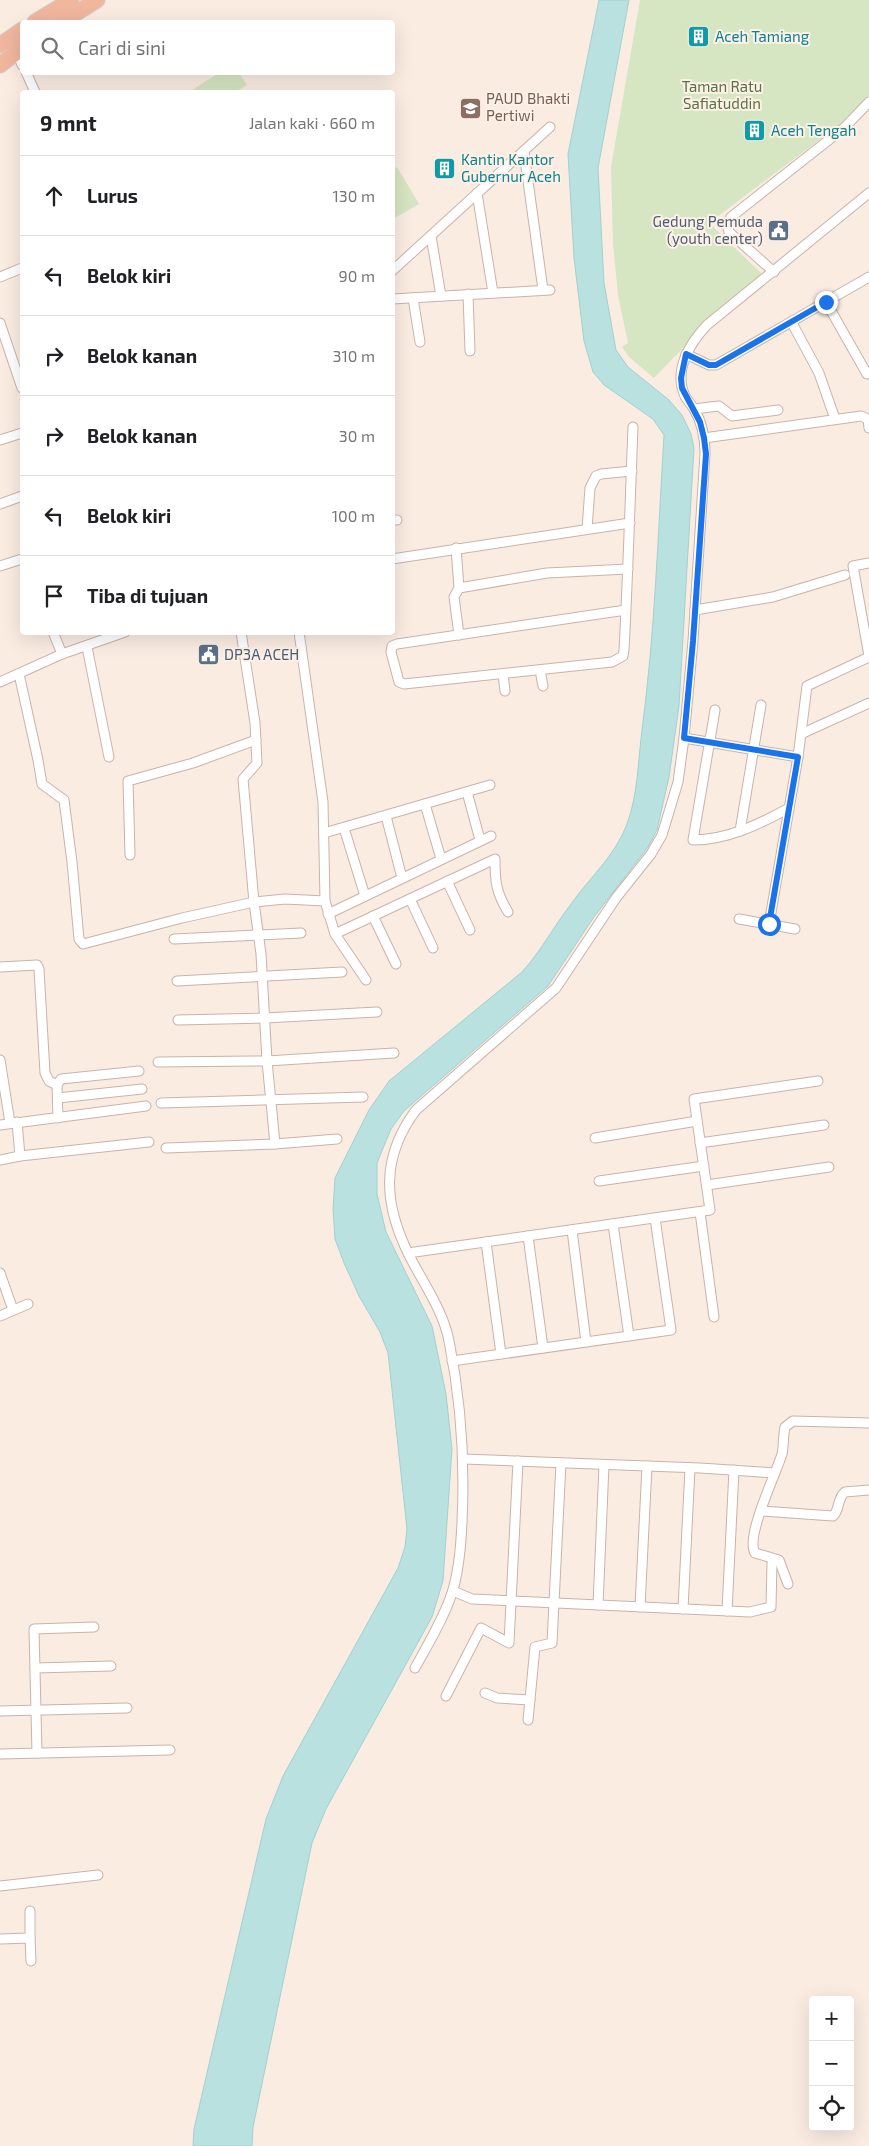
<!DOCTYPE html>
<html lang="id">
<meta charset="utf-8">
<style>
:root{--surface:#fff;--page:#f2f2f2;--text:#202124;--muted:#757577;--line:#e0e0e0}
body{margin:0;font-family:"Exo 2",sans-serif;background:var(--page);color:var(--text)}
.controls{position:absolute;right:15px;bottom:15px;display:grid;overflow:hidden;border-radius:5px;box-shadow:0 5px 20px #0002}
.controls button{width:45px;height:45px;display:grid;place-items:center;padding:0;border:0;border-bottom:1px solid var(--line);background:var(--surface);color:var(--text);font:25px sans-serif}
.stop{position:absolute;width:15px;height:15px;margin:-11px;border:4px solid #1a73e8;border-radius:50%;background:#fff}
.stop.end{background:#1a73e8;border-color:#fff;box-shadow:0 1px 5px #0008}
.list{margin:0;padding:0;list-style:none}
h2{display:flex;justify-content:space-between;align-items:center;height:65px;margin:0;padding:0 20px;font-size:21px}
h2 small{font-size:16px;font-weight:400;color:var(--muted)}
.list li{display:grid;grid-template-columns:32px 1fr auto;gap:15px;align-items:center;box-sizing:border-box;height:80px;padding:0 20px;border-top:1px solid var(--line)}
.list b{display:block;font-size:19px;white-space:nowrap}
.list em{font-size:16px;font-style:normal;color:var(--muted)}
.icon{flex:none;width:28px;height:28px;fill:none;stroke:currentColor;stroke-width:2;stroke-linecap:round;stroke-linejoin:round}
.map{position:relative;flex:none;width:869px;height:2146px;overflow:hidden}
.search{position:absolute;background:var(--surface);box-shadow:0 5px 20px #0002;left:20px;top:20px;width:375px;height:55px;display:flex;align-items:center;gap:12px;box-sizing:border-box;padding:0 18px;border-radius:5px;color:var(--muted);font-size:19px}
.panel{position:absolute;background:var(--surface);box-shadow:0 5px 20px #0002;left:20px;top:90px;width:375px;height:545px;border-radius:5px}
.map>svg:first-child{display:block}
.green{fill:#d6e5c2}
.water{fill:#b8e1e0;stroke:#9fd2d1}
.lines{fill:none;stroke-linecap:round;stroke-linejoin:round}
.minor-casing{stroke:#c9b3aa;stroke-width:11}
.trunk-casing{stroke:#d4cbc9;stroke-width:17}
.minor{stroke:#fff;stroke-width:9}
.trunk{stroke:#f1b69e;stroke-width:15}
.route{stroke:#1a73e8;stroke-width:6}
.labels{text-anchor:middle;stroke-width:4;stroke-linejoin:round;paint-order:stroke}
.culture-label{font-size:15px;fill:#0d838f;stroke:#fdf1e7;text-anchor:start}
.park-label{font-size:15px;fill:#5a7344;stroke:#fdf1e7}
.education-label{font-size:15px;fill:#785e54;stroke:#fdf1e7;text-anchor:start}
.service-label{font-size:15px;fill:#4e5e75;stroke:#fdf1e7;text-anchor:end}
</style>
<div class="map">
<svg width="869" height="2146" viewBox="0 0 869 2146">
<rect width="100%" height="100%" fill="#faece1"/>
<g class="green">
<path d="M640,0H869V96L847,119L709,223L762,274L714,316L654,378L629,357L622,347L628,343L618,295L613,244L611,167Z"/>
<path d="M219,73H239L247,85L235,92H193L192,90Z"/>
<path d="M397,167L419,204L393,219V170Z"/>
</g>
<path class="water" d="M599,0H629L598,168L604,283L616,350L628,367L669,400L682,415L691,434L694,448L679,706L669,777L657,830L648,847L594,917L548,986L404,1111L391,1129L377,1163V1194L386,1232L432,1326L446,1394L452,1449L443,1581L432,1617L326,1809L312,1843L253,2127L252,2146H193L194,2129L266,1819L283,1776L398,1568L405,1547L407,1529L388,1353L380,1332L359,1296L344,1263L335,1239L333,1209L335,1178L369,1110L389,1081L522,972C541,951 554,926 571,904C590,877 615,856 627,824C638,795 638,760 642,730C655,632 658,533 664,435L653,419L604,385L593,372L584,341L574,258L568,154Z"/>
<g class="lines">
<defs>
<g id="minor">
<path d="M17,52L22,65"/>
<path d="M26,72L35,92"/>
<path d="M524,152L543,290"/>
<path d="M477,193L493,293"/>
<path d="M431,236L441,296"/>
<path d="M392,271L550,127"/>
<path d="M774,272L729,232L727,225L731,217L844,128L869,102"/>
<path d="M0,277L22,268"/>
<path d="M468,294L470,351"/>
<path d="M413,298L420,342"/>
<path d="M392,299L550,290"/>
<path d="M826,302L867,374"/>
<path d="M0,323L22,388"/>
<path d="M792,323L819,373L835,419"/>
<path d="M686,354L709,365H716L869,277"/>
<path d="M694,409L719,406L732,416L778,410"/>
<path d="M704,438L861,416L868,419L869,428"/>
<path d="M0,440L22,433"/>
<path d="M0,504L22,496"/>
<path d="M392,520H397"/>
<path d="M587,529L590,488L596,476L601,474L632,471"/>
<path d="M456,548L459,588"/>
<path d="M392,559L630,523"/>
<path d="M869,563L853,566L869,656"/>
<path d="M0,566L22,559"/>
<path d="M626,610L397,644L392,646L391,652L399,682L404,684L612,662L623,656L624,650C628,576 630,501 633,427"/>
<path d="M695,610L773,597L845,575"/>
<path d="M53,632L62,654"/>
<path d="M241,632L255,723L257,763L243,779L254,902L261,954L267,1061L275,1144"/>
<path d="M299,632L323,802L325,901L335,934L366,980"/>
<path d="M459,635L454,597L459,588L547,573L628,569"/>
<path d="M87,647L109,757"/>
<path d="M540,670L543,686"/>
<path d="M19,674L38,760L42,784L64,800L72,862L79,939L83,944L182,918L254,902L285,899L325,901"/>
<path d="M503,674L505,691"/>
<path d="M0,682L62,654L125,632"/>
<path d="M715,710L693,840C727,840 760,824 789,808"/>
<path d="M801,734L869,703"/>
<path d="M684,738L798,757"/>
<path d="M467,792L480,840"/>
<path d="M425,804L441,859"/>
<path d="M386,816L402,878"/>
<path d="M344,828L365,896"/>
<path d="M740,831L761,705"/>
<path d="M324,833L490,785"/>
<path d="M130,855L128,781L193,763L256,740"/>
<path d="M447,881L470,930"/>
<path d="M410,899L433,948"/>
<path d="M328,914L491,836"/>
<path d="M373,916L396,964"/>
<path d="M739,919L795,929"/>
<path d="M769,924L798,757L807,686L869,657"/>
<path d="M335,934L495,859C495,882 496,892 508,912"/>
<path d="M174,939L301,933"/>
<path d="M0,967L37,965L39,969L45,1073L49,1081L57,1085"/>
<path d="M177,981L342,972"/>
<path d="M178,1020L265,1018L377,1012"/>
<path d="M0,1060L10,1123"/>
<path d="M158,1062L267,1061L394,1053"/>
<path d="M58,1098L142,1089"/>
<path d="M161,1103L363,1097"/>
<path d="M58,1118L57,1085L61,1079L139,1071"/>
<path d="M17,1122L20,1156L149,1142"/>
<path d="M0,1125L146,1106"/>
<path d="M595,1138L697,1121"/>
<path d="M700,1143L824,1125"/>
<path d="M166,1148L275,1144L337,1139"/>
<path d="M0,1160L20,1156"/>
<path d="M599,1181L704,1166"/>
<path d="M707,1185L829,1167"/>
<path d="M700,1212L714,1317"/>
<path d="M613,1224L629,1336"/>
<path d="M572,1230L586,1342"/>
<path d="M528,1236L543,1348"/>
<path d="M486,1242L501,1354"/>
<path d="M408,1253L710,1210L694,1099L818,1081"/>
<path d="M0,1273L13,1310"/>
<path d="M0,1316L28,1304"/>
<path d="M452,1361L671,1330L655,1218"/>
<path d="M464,1459L700,1468L775,1473"/>
<path d="M761,1511L833,1516C840,1510 837,1498 845,1492L869,1490"/>
<path d="M788,1584L779,1560L755,1553C745,1537 776,1474 782,1454C784,1445 783,1435 785,1427L793,1421L869,1423"/>
<path d="M453,1591L472,1599L750,1612L771,1607L772,1563"/>
<path d="M598,1605L604,1465"/>
<path d="M640,1607L647,1466"/>
<path d="M683,1609L690,1468"/>
<path d="M727,1611L734,1470"/>
<path d="M35,1668L111,1666"/>
<path d="M415,1668C428,1644 443,1620 452,1593C459,1571 461,1546 462,1522C465,1462 461,1401 449,1341C443,1310 423,1283 409,1255C383,1203 381,1157 416,1110L556,988L616,898L651,854L662,835L678,782L684,738L693,641L705,454C705,438 702,422 694,409C691,404 687,400 685,396C673,370 690,343 707,325L869,193"/>
<path d="M485,1693L497,1698L530,1700"/>
<path d="M446,1696L481,1628L509,1643L518,1461"/>
<path d="M0,1711L127,1708"/>
<path d="M528,1720L535,1647L552,1643L561,1463"/>
<path d="M37,1753L34,1629L94,1627"/>
<path d="M0,1754L170,1750"/>
<path d="M0,1886L98,1875"/>
<path d="M30,1911V1938"/>
<path d="M0,1939L30,1938L31,1961"/>
</g>
<g id="trunk">
<path d="M35,22L71,0"/>
<path d="M62,22L97,0"/>
<path d="M0,45L22,30"/>
<path d="M0,65L22,48"/>
</g>
</defs>
<use href="#minor" class="minor-casing"/>
<use href="#trunk" class="trunk-casing"/>
<use href="#minor" class="minor"/>
<use href="#trunk" class="trunk"/>
</g>
<g class="lines">
<path class="route" d="M769,924L798,757L684,738L693,641L706,454L704,438L700,422L682,388L681,378L686,354L709,365H716L826,302"/>
</g>
<defs>
<symbol id="building-square" viewBox="-11 -11 22 22"><rect x="-9" y="-9" width="18" height="18" rx="4" fill="#0f9aa8" stroke="#fdf1e7"/><path d="M-4-6H4V6H1V3H-1V6H-4ZM-2.5-4.3h1.7v1.8h-1.7ZM.8-4.3h1.7v1.8H.8ZM-2.5-1h1.7V.8h-1.7ZM.8-1h1.7V.8H.8Z" fill="#fff"/></symbol>
<symbol id="school-square" viewBox="-11 -11 22 22"><rect x="-9" y="-9" width="18" height="18" rx="4" fill="#8d6e63" stroke="#fdf1e7"/><path d="M0-5L7-2L0 1L-7-2ZM-4 1L0 2.5L4 1V4Q0 6-4 4Z" fill="#fff"/></symbol>
<symbol id="civic-square" viewBox="-11 -11 22 22"><rect x="-9" y="-9" width="18" height="18" rx="4" fill="#5c6f8a" stroke="#fdf1e7"/><path d="M-.6-6.5H3V-4.5H.6V-3L4-1V1h2V6H-6V1h2V-1L-.6-3ZM-1.2 2.5V6h2.4V2.5Z" fill="#fff"/></symbol>
</defs>
<g fill-rule="evenodd">
<use href="#building-square" x="686" y="24" width="25" height="25"/>
<use href="#school-square" x="458" y="96" width="25" height="25"/>
<use href="#building-square" x="742" y="118" width="25" height="25"/>
<use href="#building-square" x="432" y="156" width="25" height="25"/>
<use href="#civic-square" x="766" y="218" width="25" height="25"/>
<use href="#civic-square" x="196" y="642" width="25" height="25"/>
</g>
<g class="labels">
<g class="culture-label">
<text x="715" y="42">Aceh Tamiang</text>
<text x="771" y="136">Aceh Tengah</text>
<text x="461" y="165">Kantin Kantor<tspan x="461" dy="17">Gubernur Aceh</tspan></text>
</g>
<g class="park-label">
<text x="722" y="92">Taman Ratu<tspan x="722" dy="17">Safiatuddin</tspan></text>
</g>
<g class="education-label">
<text x="486" y="104">PAUD Bhakti<tspan x="486" dy="17">Pertiwi</tspan></text>
</g>
<g class="service-label">
<text x="763" y="227">Gedung Pemuda<tspan x="763" dy="17">(youth center)</tspan></text>
<text x="224" y="660" text-anchor="start">DP3A ACEH</text>
</g>
</g>
</svg>
<div class="controls">
<button>+</button>
<button>−</button>
<button><svg class="icon" aria-label="locate" viewBox="0 0 24 24"><circle cx="12" cy="12" r="6"/><path d="M12 2v4M12 18v4M2 12h4M18 12h4"/></svg></button>
</div>
<div class="stop" style="left:769px;top:924px"></div>
<div class="stop end" style="left:826px;top:302px"></div>
<div class="search"><svg class="icon" aria-label="search" viewBox="0 0 24 24"><circle cx="10" cy="10" r="6"/><path d="M15 15l6 6"/></svg>Cari di sini</div>
<section class="panel">
<h2>9 mnt<small>Jalan kaki · 660 m</small></h2>
<ul class="list">
<li><svg class="icon" aria-label="ahead" viewBox="0 0 24 24"><path d="M12 20V5M6 11l6-6 6 6"/></svg><div><b>Lurus</b></div><em>130 m</em></li>
<li><svg class="icon" aria-label="left" viewBox="0 0 24 24"><path d="M17 20v-9H6M10 6l-5 5 5 5"/></svg><div><b>Belok kiri</b></div><em>90 m</em></li>
<li><svg class="icon" aria-label="right" viewBox="0 0 24 24"><path d="M7 20v-9h11M14 6l5 5-5 5"/></svg><div><b>Belok kanan</b></div><em>310 m</em></li>
<li><svg class="icon" aria-label="right" viewBox="0 0 24 24"><path d="M7 20v-9h11M14 6l5 5-5 5"/></svg><div><b>Belok kanan</b></div><em>30 m</em></li>
<li><svg class="icon" aria-label="left" viewBox="0 0 24 24"><path d="M17 20v-9H6M10 6l-5 5 5 5"/></svg><div><b>Belok kiri</b></div><em>100 m</em></li>
<li><svg class="icon" aria-label="arrive" viewBox="0 0 24 24"><path d="M6 21V4h12l-3 4 3 4H6"/></svg><div><b>Tiba di tujuan</b></div></li>
</ul>
</section>
</div>
